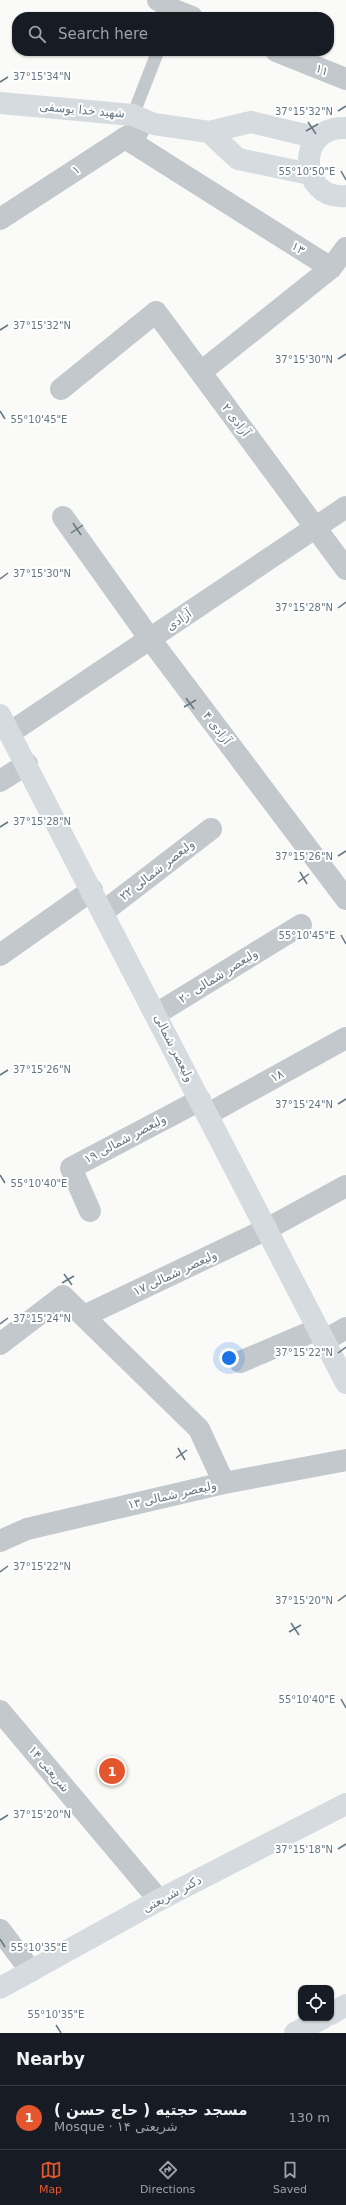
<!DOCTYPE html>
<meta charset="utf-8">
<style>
:root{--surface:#171b24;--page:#20242c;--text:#f1f3f6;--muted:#9ea1a6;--line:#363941;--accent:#e4572e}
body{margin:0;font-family:"DejaVu Sans",Vazirmatn,sans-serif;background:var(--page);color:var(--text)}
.controls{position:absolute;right:12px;bottom:12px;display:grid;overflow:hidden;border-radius:8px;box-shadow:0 1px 3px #0004}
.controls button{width:36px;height:36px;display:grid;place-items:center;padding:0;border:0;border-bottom:1px solid var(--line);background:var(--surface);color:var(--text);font:20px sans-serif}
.you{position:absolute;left:229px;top:1358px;width:14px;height:14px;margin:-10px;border:3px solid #fff;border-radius:50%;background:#1a73e8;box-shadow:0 0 0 6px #1a73e833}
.badge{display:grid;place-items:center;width:26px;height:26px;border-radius:50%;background:var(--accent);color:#fff;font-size:13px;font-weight:700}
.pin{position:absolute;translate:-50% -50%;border:2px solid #fff;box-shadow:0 1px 4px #0006}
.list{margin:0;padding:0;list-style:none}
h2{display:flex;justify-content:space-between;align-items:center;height:52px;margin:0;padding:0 16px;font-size:17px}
h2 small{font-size:13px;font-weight:400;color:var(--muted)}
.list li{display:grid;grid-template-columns:26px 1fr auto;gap:12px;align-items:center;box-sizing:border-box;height:64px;padding:0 16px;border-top:1px solid var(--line)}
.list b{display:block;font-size:15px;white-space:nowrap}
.list p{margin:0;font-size:13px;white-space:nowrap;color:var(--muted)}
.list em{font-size:13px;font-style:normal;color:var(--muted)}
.icon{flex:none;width:22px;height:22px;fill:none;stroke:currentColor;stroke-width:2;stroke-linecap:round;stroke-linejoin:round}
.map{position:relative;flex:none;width:346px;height:2033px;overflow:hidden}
.search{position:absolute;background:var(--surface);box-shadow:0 1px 3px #0004;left:12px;right:12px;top:12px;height:44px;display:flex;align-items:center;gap:10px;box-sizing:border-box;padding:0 14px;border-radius:16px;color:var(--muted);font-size:15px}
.sheet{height:116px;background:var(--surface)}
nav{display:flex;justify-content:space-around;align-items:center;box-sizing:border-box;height:56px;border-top:1px solid var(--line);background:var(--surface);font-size:11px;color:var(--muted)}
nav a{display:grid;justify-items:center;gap:2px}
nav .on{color:var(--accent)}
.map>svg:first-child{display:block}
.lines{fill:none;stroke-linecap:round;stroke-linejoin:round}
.lane{stroke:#c3c8cc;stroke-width:13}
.street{stroke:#c3c8cc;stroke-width:22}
.secondary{stroke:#d6dbdf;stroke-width:22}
.ticks{fill:none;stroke:#657683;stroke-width:1.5}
.labels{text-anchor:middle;stroke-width:4;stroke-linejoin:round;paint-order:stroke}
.street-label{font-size:12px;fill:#657683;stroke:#fff}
.ticks-label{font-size:10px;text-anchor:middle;fill:#657683;stroke:#fff;stroke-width:4;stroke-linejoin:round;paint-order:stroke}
</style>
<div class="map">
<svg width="346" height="2033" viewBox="0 0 346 2033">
<rect width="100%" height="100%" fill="#fafaf8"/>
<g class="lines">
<path class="lane" d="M133,115L158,51"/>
<g class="street">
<path d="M158,0L174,10L192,17"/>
<path d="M276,51L346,79"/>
<path d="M125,138L331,268L201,372"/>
<path d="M0,219L125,138L138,131"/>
<path d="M331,268L346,248"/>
<path d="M61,389L156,312L346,569"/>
<path d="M63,517L150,639L346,899"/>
<path d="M11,732L346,507"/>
<path d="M0,781L27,764"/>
<path d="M103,912L211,829"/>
<path d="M0,955L92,890"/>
<path d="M156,1014L301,925"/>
<path d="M208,1114L346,1038"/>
<path d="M90,1211L71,1168L200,1100"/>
<path d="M84,1316L267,1229L346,1186"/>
<path d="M324,1341L346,1328"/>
<path d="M0,1344L63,1296L199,1429L224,1483"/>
<path d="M240,1362L318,1329"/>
<path d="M0,1541L27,1529L224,1483L346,1460"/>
<path d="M0,1711L159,1900"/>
<path d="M0,1930L31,1971"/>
</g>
<g class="secondary">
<path d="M0,103L133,115L154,124L209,132L251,122L318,138"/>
<path d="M346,128C295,125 298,201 346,196"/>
<path d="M209,132L238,159L310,174"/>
<path d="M0,715L346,1383"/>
<path d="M0,1988L159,1900L346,1804"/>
<path d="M331,2014L346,2005"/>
<path d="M295,2033L323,2018"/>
</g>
</g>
<path class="ticks" d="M0,82L8,77M338,111L346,106M308,122L316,134M306,131L318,124M341,171L346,180M0,330L8,325M338,359L346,354M0,411L5,419M73,523L81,535M71,533L83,525M0,579L8,573M338,608L346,602M186,698L194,709M184,707L196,700M0,827L8,822M338,856L346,851M300,872L307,884M298,882L309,874M341,935L346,944M0,1075L8,1070M338,1104L346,1099M0,1175L5,1183M64,1274L72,1285M62,1283L74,1276M0,1324L8,1318M338,1353L346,1347M178,1448L185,1460M176,1458L187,1450M0,1572L8,1566M338,1601L346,1595M291,1623L299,1635M289,1632L301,1625M341,1699L346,1708M0,1820L8,1815M338,1849L346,1844M0,1939L5,1947M56,2025L61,2033"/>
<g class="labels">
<g class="street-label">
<text transform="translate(322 70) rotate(22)" y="4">۱۱</text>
<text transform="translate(82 110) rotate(5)" y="4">شهید خدا یوسفی</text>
<text transform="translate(76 170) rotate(-33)" y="4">۱</text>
<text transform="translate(298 248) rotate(32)" y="4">۱۳</text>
<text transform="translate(236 420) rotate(53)" y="4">آزادی ۲</text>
<text transform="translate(179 620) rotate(-34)" y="4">آزادی</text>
<text transform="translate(217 728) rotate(53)" y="4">آزادی ۴</text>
<text transform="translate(157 870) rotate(-38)" y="4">ولیعصر شمالی ۲۲</text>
<text transform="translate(218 976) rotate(-32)" y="4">ولیعصر شمالی ۲۰</text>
<text transform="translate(174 1048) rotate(63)" y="4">ولیعصر شمالی</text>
<text transform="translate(277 1076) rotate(-29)" y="4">۱۸</text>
<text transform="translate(125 1139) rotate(-28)" y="4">ولیعصر شمالی ۱۹</text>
<text transform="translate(175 1273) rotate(-25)" y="4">ولیعصر شمالی ۱۷</text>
<text transform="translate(172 1495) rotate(-13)" y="4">ولیعصر شمالی ۱۳</text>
<text transform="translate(49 1769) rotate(50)" y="4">شریعتی ۱۴</text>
<text transform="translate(172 1894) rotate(-28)" y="4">دکتر شریعتی</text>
</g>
</g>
<g class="ticks-label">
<text x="42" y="80">37°15'34"N</text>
<text x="304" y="115">37°15'32"N</text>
<text x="307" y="175">55°10'50"E</text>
<text x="42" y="329">37°15'32"N</text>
<text x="304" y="363">37°15'30"N</text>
<text x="39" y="423">55°10'45"E</text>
<text x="42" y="577">37°15'30"N</text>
<text x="304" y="611">37°15'28"N</text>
<text x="42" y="825">37°15'28"N</text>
<text x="304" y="860">37°15'26"N</text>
<text x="307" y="939">55°10'45"E</text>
<text x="42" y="1073">37°15'26"N</text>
<text x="304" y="1108">37°15'24"N</text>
<text x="39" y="1187">55°10'40"E</text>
<text x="42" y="1322">37°15'24"N</text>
<text x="304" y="1356">37°15'22"N</text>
<text x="42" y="1570">37°15'22"N</text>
<text x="304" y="1604">37°15'20"N</text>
<text x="307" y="1703">55°10'40"E</text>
<text x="42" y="1818">37°15'20"N</text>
<text x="304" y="1853">37°15'18"N</text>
<text x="39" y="1951">55°10'35"E</text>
<text x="56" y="2018">55°10'35"E</text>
</g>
</svg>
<div class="controls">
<button><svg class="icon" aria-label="locate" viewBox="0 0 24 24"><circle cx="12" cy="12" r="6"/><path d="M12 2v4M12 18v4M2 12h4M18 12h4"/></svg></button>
</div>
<div class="you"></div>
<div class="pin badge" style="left:112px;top:1771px">1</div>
<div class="search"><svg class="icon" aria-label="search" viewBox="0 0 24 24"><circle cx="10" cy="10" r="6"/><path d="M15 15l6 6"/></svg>Search here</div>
</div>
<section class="sheet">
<h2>Nearby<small></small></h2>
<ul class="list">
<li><span class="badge">1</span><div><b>مسجد حجتیه ( حاج حسن )</b><p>Mosque · شریعتی ۱۴</p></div><em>130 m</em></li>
</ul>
</section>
<nav>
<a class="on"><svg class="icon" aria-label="map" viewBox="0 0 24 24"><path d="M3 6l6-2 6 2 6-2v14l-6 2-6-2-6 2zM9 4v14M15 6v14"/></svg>Map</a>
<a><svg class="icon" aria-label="directions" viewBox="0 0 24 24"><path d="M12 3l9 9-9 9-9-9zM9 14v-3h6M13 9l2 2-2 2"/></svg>Directions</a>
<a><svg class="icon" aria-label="saved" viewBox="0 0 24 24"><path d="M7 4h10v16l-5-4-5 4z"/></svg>Saved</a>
</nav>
